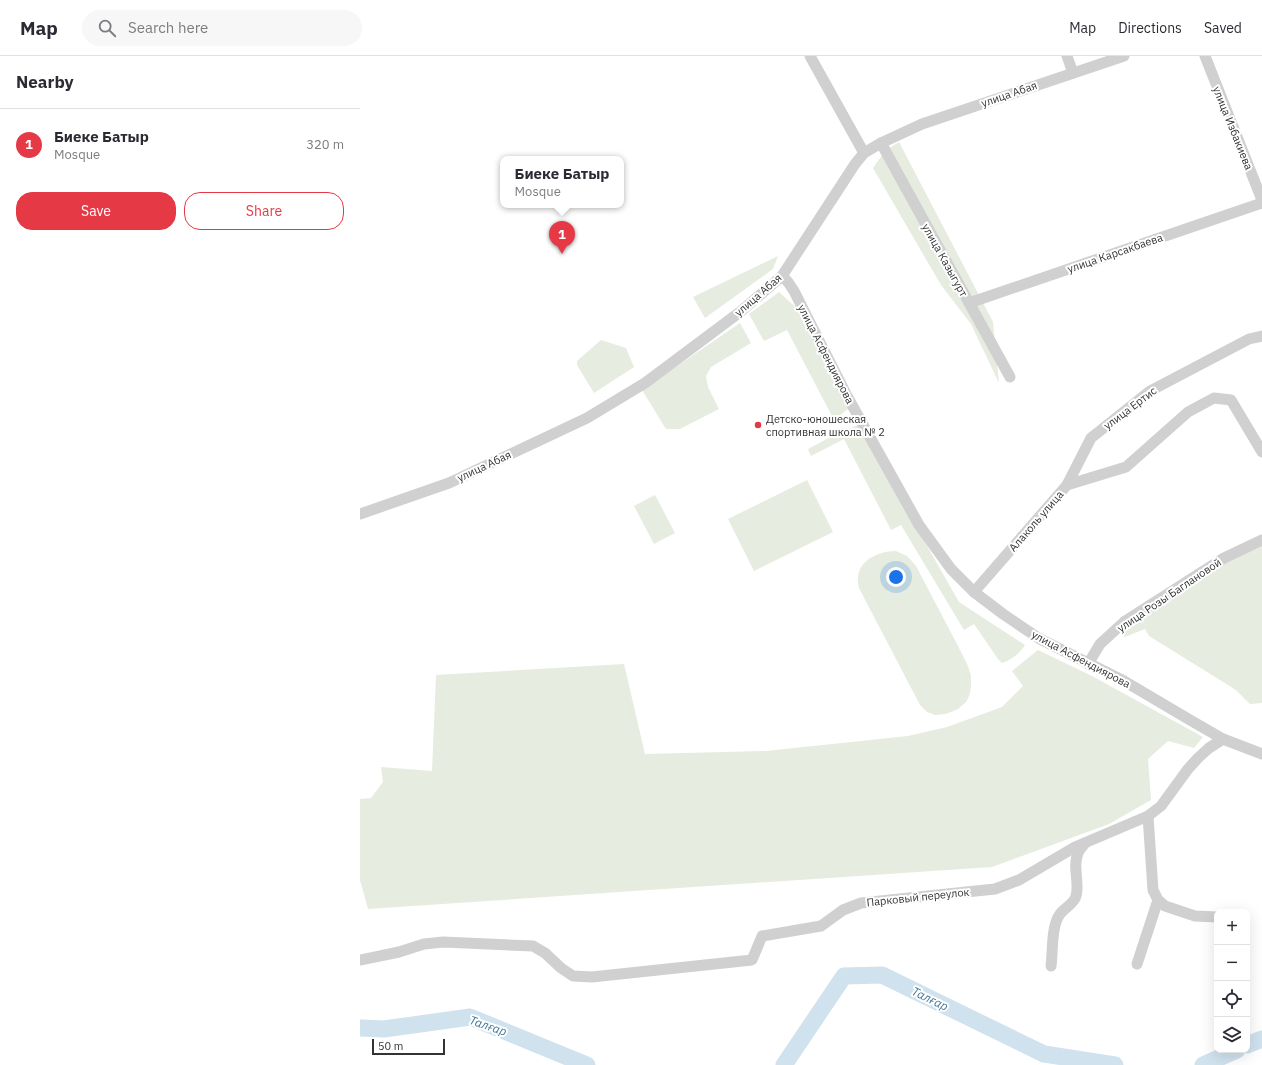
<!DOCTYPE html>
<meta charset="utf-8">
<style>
:root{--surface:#fff;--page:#f7f7f7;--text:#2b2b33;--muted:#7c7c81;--line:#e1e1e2;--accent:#e63946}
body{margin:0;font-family:"IBM Plex Sans",sans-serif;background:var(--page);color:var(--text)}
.controls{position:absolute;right:12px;bottom:12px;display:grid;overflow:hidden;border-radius:8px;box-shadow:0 4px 16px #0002}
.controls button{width:36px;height:36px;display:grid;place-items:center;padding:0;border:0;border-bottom:1px solid var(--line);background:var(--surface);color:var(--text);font:20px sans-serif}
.scale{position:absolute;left:12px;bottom:10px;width:73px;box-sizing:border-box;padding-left:4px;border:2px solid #333;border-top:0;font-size:11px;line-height:14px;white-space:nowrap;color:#333;-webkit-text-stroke:3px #fff;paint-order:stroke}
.you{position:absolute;left:536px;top:521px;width:14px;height:14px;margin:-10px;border:3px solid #fff;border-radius:50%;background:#1a73e8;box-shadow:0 0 0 6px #1a73e833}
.badge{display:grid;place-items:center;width:26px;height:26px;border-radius:50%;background:var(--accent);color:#fff;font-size:13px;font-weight:700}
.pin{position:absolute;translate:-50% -33px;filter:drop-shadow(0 1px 2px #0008)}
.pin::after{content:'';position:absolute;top:21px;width:14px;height:12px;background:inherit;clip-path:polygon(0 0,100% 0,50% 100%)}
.popup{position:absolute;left:140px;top:100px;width:124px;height:52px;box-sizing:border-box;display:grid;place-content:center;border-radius:8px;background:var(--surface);filter:drop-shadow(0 1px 3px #0005);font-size:13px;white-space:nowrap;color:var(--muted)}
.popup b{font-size:15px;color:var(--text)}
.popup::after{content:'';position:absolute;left:50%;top:100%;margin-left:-8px;border:8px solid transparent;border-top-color:var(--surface)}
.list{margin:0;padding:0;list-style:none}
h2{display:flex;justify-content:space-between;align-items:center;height:52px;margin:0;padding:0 16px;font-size:17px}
h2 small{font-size:13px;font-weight:400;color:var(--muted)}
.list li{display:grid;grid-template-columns:26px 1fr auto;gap:12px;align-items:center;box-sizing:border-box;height:72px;padding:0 16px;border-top:1px solid var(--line)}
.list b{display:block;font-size:15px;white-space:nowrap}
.list p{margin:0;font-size:13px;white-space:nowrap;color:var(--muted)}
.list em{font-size:13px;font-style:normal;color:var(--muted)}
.actions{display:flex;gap:8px;padding:12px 16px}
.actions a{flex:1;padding:9px 0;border:1px solid var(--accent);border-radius:16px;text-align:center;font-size:14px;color:var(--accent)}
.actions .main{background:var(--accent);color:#fff}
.icon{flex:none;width:22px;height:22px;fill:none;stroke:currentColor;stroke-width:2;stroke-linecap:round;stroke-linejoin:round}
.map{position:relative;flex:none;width:902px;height:1009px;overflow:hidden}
header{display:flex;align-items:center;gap:24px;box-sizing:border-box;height:56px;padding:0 20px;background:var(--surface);border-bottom:1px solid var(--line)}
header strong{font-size:19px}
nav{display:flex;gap:22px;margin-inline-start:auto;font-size:14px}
.search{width:280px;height:36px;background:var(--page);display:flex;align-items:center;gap:10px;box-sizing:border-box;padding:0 14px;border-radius:22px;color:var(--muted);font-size:15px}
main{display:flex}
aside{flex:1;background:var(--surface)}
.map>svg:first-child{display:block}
.green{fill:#e6ecdf}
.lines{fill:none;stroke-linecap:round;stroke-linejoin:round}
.river{stroke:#cfe2ee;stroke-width:17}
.minor{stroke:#d0d0d0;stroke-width:11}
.poi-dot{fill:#e63946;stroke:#fff;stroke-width:1.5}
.labels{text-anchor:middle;stroke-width:4;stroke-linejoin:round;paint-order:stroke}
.street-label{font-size:11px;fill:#333;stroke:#fff}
.poi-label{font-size:11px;fill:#333;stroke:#fff;text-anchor:start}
.water-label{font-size:12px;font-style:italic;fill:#3f7597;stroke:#fff}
</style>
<header>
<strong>Map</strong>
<div class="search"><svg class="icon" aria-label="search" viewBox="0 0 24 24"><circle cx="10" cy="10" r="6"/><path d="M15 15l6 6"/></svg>Search here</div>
<nav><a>Map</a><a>Directions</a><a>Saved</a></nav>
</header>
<main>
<aside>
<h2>Nearby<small></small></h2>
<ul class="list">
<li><span class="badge">1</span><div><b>Биеке Батыр</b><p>Mosque</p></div><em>320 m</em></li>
</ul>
<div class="actions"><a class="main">Save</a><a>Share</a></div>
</aside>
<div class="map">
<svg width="902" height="1009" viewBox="0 0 902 1009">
<rect width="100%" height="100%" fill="#fff"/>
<g class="green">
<path d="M539,86L633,266L639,327L611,268L581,229L513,112L525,95Z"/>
<path d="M418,200L413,213L345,262L333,241Z"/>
<path d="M419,236L443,258L489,352L474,364L427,274L404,285L389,258Z"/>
<path d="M380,267L391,287L351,311L346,320L348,331L359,353L320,373H306L282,334Z"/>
<path d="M241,284L266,292L274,311L234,337L217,309V305Z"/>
<path d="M498,369L599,546L665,589C659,598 652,604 642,607L638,603L614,568L604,574L541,469L531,474L484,383L451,400L448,393L480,376Z"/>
<path d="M447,424L473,476L394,515L368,463Z"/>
<path d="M295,439L315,477L294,488L274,450Z"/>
<path d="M902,485V647L890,648L876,634L789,580L785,573L765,581L763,579L768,571L874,499Z"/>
<path d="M536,495L547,500L556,510L598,590L608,610L611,620V629L610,638L606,646L598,653L586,658L575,659L567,656L560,649L499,532C492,508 515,495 536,495Z"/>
<path d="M678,594L732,620L843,681L834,692L808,685L788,703L791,744L749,768L632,811L8,853L0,824V743L11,742L23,726L21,711L72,715L76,619L264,608L285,698L406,695L548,680L587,671L642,651L663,630L652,615Z"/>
</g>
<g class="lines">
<g class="river">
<path d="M0,972L24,973L110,961L227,1009"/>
<path d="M887,989L902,983"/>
<path d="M424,1009L484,920L522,919L684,998L755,1009"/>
<path d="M843,1009L877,994"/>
</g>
<g class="minor">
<path d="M450,0L504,97"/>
<path d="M707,0L713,17"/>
<path d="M845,0L902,144"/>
<path d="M521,87L650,321"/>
<path d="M422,220L428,226L434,235L487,340L559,469L591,513L614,536L643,558L680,583L764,625L830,664L863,683L902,698"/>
<path d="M609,247L902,147"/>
<path d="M707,429L731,382L790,335L889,283L902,280"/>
<path d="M0,458L89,427L227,362L285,327L380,256L422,220L495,108L504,97L521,87L562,68L764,0"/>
<path d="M614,536L707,429L766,411L828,356L854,342L871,344L902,396"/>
<path d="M728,608L740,588L764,566L864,502L902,484"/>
<path d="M788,760L793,834L798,844L805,850L835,860L857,861"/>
<path d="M0,904L39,896L64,888L83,886L173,890L185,897L201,912L213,920L232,921L392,904L402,880L461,870L483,854L501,847L635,833L659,824L715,791L788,760L801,750L828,713L838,702L849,692L863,683"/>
<path d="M777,908L798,844"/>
<path d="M691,910C693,896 691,870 700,858C704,852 714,848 716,840C720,827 712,811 718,797C719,794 723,790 725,787"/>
</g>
</g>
<circle class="poi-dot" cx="398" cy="369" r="4"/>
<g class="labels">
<g class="street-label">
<text transform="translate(649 38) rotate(-19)" y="4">улица Абая</text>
<text transform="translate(873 72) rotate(68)" y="4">улица Избакиева</text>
<text transform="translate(755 197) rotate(-19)" y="4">улица Карсакбаева</text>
<text transform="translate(585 204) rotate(61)" y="4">улица Казыгурт</text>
<text transform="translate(398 239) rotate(-41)" y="4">улица Абая</text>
<text transform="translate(466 298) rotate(63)" y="4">улица Асфендиярова</text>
<text transform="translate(770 352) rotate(-37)" y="4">улица Ертис</text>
<text transform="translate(124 410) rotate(-25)" y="4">улица Абая</text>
<text transform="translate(676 465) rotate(-49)" y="4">Алаколь улица</text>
<text transform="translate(809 539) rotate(-34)" y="4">улица Розы Баглановой</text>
<text transform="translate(721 603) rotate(28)" y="4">улица Асфендиярова</text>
<text transform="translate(558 841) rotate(-6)" y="4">Парковый переулок</text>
</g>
<g class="poi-label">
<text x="406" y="367">Детско-юношеская<tspan x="406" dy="13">спортивная школа № 2</tspan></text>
</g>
<g class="water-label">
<text transform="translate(570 943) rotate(26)" y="4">Талғар</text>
<text transform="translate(128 970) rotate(19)" y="4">Талғар</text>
</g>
</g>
</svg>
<div class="controls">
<button>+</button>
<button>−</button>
<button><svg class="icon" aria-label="locate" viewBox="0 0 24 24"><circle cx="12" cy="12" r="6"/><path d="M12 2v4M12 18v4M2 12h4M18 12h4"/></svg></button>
<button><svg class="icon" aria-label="layers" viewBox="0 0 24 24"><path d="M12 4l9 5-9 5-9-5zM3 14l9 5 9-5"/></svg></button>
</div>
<div class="scale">50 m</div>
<div class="you"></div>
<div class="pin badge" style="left:202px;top:198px">1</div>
<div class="popup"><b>Биеке Батыр</b>Mosque</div>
</div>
</main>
